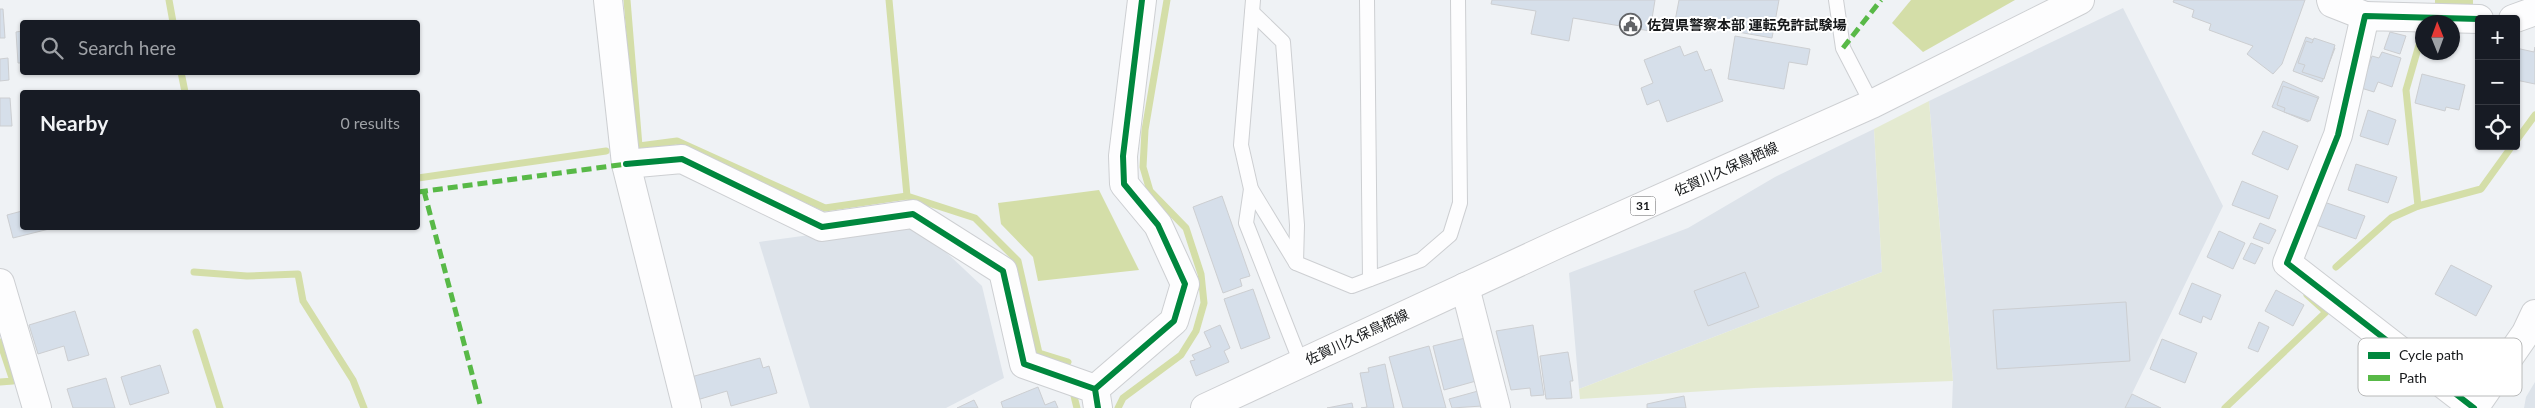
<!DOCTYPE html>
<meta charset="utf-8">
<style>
:root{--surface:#171b24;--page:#20242c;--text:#f1f3f6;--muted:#9ea1a6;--line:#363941}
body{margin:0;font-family:Lato,"Noto Sans JP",sans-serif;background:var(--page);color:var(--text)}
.controls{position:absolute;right:15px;top:15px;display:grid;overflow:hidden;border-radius:5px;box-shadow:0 1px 4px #0004}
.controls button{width:45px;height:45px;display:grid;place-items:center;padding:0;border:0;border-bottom:1px solid var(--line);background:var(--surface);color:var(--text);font:25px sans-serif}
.compass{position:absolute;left:2415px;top:15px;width:45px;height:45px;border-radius:50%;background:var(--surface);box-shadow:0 1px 4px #0004;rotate:359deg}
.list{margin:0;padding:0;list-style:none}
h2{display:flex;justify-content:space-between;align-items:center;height:65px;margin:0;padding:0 20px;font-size:21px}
h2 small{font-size:16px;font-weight:400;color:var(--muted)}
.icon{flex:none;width:28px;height:28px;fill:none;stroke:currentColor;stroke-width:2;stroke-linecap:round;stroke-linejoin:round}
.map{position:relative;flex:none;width:2535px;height:408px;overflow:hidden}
.search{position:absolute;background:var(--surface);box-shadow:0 1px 4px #0004;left:20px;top:20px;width:400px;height:55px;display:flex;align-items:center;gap:12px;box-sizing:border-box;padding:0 18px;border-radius:5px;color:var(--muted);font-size:19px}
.panel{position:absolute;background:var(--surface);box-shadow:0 1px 4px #0004;left:20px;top:90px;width:400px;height:140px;border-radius:5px}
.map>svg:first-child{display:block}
.built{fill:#dde3ea}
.green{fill:#e4ead1}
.water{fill:#d4dea8}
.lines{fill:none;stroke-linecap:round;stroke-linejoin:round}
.stream{stroke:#d4dea8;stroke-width:7}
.building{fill:#d6dfea;stroke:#ccced1}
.service-casing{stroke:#cdcfd2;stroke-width:16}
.minor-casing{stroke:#cdcfd2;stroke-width:30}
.tertiary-casing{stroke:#cdcfd2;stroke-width:30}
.primary-casing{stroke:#cdcfd2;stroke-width:30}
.service{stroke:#fdfdfe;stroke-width:14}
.minor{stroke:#fdfdfe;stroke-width:28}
.tertiary{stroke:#fdfdfe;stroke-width:28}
.primary{stroke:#fdfdfe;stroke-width:28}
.quiet{stroke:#58b947;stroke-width:5;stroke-dasharray:10 5;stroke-linecap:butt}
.cycleway-casing{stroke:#fff;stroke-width:9}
.cycleway{stroke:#00873e;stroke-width:6}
.labels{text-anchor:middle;stroke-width:4;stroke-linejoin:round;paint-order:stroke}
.shield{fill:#fff;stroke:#5c5d5f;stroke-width:1}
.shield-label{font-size:12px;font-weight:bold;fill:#16181a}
.poi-label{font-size:14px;font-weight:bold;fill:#16181a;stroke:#fff;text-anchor:start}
.street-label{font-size:14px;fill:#16181a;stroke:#fff}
.key{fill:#fff;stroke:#b9baba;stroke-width:1}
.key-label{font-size:14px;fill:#16181a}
</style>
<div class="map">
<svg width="2535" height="408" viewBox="0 0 2535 408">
<rect width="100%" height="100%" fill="#eff2f5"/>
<g class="built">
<path d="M2123,8L2223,206L2125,408H1952L1953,381L1929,101Z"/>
<path d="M1874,129L1882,272L1579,389L1569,273L1688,228L1775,177Z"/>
<path d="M913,221L982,286L1004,378L946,408H810L759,242Z"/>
<path d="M2535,382V408H2524L2526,397Z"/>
</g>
<path class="green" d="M1929,101L1953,381L1754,388L1580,399L1579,389L1882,272L1874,129Z"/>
<g class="water">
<path d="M1911,0H2015L1923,52L1892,23Z"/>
<path d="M2435,0H2473V7L2435,5Z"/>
<path d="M1099,190L1139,270L1038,281L1033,257L1001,224L998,203Z"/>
</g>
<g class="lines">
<g class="stream">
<path d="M169,0L173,22"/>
<path d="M627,0L639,146L677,141L825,208L907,196"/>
<path d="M889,0L907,196L975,218L1018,261L1039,353L1068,362"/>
<path d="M181,72L185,92"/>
<path d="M2516,141L2535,115"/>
<path d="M418,178L606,151"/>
<path d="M2418,206L2406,90L2421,38"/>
<path d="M2336,267L2391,218L2418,206L2481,189L2512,146"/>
<path d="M194,272L247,276L298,274L303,301L353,380L364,408"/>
<path d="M196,332L220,408"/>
<path d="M0,342L13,381L0,382"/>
<path d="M1074,396L1077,408"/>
<path d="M1118,408L1123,398L1181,355L1196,331L1204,303L1201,274L1186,228L1150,191L1143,167L1145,130L1167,0"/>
<path d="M2225,408L2326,312L2307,295"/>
</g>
</g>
<g class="building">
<path d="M1492,0H1655L1650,31L1573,18L1569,41L1531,34L1536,11L1491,4Z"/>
<path d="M1679,0H1779L1772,38L1675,21Z"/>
<path d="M2174,0H2305L2282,64L2273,74L2247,54L2253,46L2209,30L2211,24L2192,17L2194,10L2173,2Z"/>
<path d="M0,9H3L5,38H0Z"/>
<path d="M22,31V63H18L16,32Z"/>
<path d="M2390,32L2406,36L2400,54L2384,49Z"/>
<path d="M1735,36L1810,49L1807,65L1789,62L1784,89L1728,79Z"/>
<path d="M2306,37L2335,48L2322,82L2293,71Z"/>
<path d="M2314,38L2335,45L2324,79L2302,72L2305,65L2298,63L2306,41L2312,43Z"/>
<path d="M1680,46L1684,56L1697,51L1705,71L1711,69L1723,101L1667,122L1659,100L1647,105L1641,88L1653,83L1644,60Z"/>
<path d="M2535,47V84L2516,80V48L2534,52Z"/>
<path d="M2382,52L2401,58L2392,87L2378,82L2374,92L2361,88L2372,56L2379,58Z"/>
<path d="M8,58L9,80L0,81V59Z"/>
<path d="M2422,74L2465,85L2459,110L2446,107L2445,111L2415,103Z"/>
<path d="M2283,81L2319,97L2308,122L2272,107Z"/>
<path d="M2283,86L2318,98L2310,121L2284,112L2285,108L2277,105Z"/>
<path d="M0,98H10L12,126H0Z"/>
<path d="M2368,110L2396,120L2388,145L2360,136Z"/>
<path d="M2263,131L2298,146L2288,170L2252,154Z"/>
<path d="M2356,164L2397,177L2388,203L2348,190Z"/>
<path d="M2242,181L2278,196L2269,219L2232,205Z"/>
<path d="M1222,196L1250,276L1240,279L1242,286L1223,293L1193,207Z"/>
<path d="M2324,202L2365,216L2356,239L2316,225Z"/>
<path d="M22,211V228H48L49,229L13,238L7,215Z"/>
<path d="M2260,223L2276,230L2269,244L2253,238Z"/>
<path d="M2219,231L2245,243L2233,269L2207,257Z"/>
<path d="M2251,243L2263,248L2255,264L2243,259Z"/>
<path d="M2451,265L2492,286L2476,316L2435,294Z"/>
<path d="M1745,272L1759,307L1708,326L1694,291Z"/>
<path d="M2192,283L2221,295L2211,320L2203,316L2201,323L2179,314Z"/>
<path d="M1253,289L1270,338L1241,349L1224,299Z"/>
<path d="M2276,290L2304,305L2293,326L2265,311Z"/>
<path d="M2126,302L2130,361L1997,369L1993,310Z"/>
<path d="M75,311L89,355L68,361L64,346L38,354L29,325Z"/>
<path d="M2259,322L2269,327L2258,352L2248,348Z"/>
<path d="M1220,325L1230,348L1224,351L1229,362L1196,376L1190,361L1195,360L1192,355L1211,347L1204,332Z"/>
<path d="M1533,325L1544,395L1531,396L1530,388L1511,390L1496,331Z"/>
<path d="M1465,338L1476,381L1444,390L1433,346Z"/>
<path d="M2162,339L2197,353L2185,383L2150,369Z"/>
<path d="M1429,346L1446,408H1403L1389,357Z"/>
<path d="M1568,352L1573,381H1570L1572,398L1546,399L1540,356Z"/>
<path d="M760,358L763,368L769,366L777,393L731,406L727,391L697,400L691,377Z"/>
<path d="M1385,364L1394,408H1361L1367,407L1360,373L1369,372L1368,368Z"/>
<path d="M160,365L169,393L130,405L121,377Z"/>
<path d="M106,378L115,408H73L67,389Z"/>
<path d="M1038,387L1045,405L1055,401L1058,408H1003L1001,402Z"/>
<path d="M1478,391L1482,406L1452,408L1449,399Z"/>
<path d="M2132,394L2161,408H2125Z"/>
<path d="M1684,396L1686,408H1647V404Z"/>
<path d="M974,400L978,408H957Z"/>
<path d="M1352,403L1353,408H1327Z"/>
</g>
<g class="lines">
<defs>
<g id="service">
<path d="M1253,0L1241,145L1251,189L1296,263L1352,286L1421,260L1450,235L1460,203L1458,0"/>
<path d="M1367,0L1370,279"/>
<path d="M1836,0L1843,48L1872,104"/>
<path d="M1252,12L1283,42L1297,225L1296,263"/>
<path d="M1251,189L1246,223L1301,363"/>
</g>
<g id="minor">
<path d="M608,0L626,164L687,408"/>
<path d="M2331,0L2332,3L2365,16"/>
<path d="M2513,19L2535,11"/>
<path d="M626,164L682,159L822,227L913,214L1003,271L1024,364L1095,389L1098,408"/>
<path d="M0,283L37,408"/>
<path d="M1465,287L1496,408"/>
<path d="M1095,389L1174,321L1185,284L1158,225L1124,184L1123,156L1142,0"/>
<path d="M2474,408L2287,263L2338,135L2365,16L2479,19"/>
</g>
<path id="tertiary" d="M2474,408L2526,333L2535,314"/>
<path id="primary" d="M1205,408L1558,244L1872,104L2080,0"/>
</defs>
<use href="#service" class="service-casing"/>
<use href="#minor" class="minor-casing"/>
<use href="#tertiary" class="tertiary-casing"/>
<use href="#primary" class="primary-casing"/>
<use href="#service" class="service"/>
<use href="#minor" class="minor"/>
<use href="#tertiary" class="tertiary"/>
<use href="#primary" class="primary"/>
<g class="quiet">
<path d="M1843,48L1881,0"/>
<path d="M424,191L481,408"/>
<path d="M418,192L626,164"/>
</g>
<defs>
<g id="cycleway">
<path d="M626,164L682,159L822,227L913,214L1003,271L1024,364L1095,389L1098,408"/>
<path d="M1095,389L1174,321L1185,284L1158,225L1124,184L1123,156L1142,0"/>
<path d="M2474,408L2287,263L2338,135L2365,16L2479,19"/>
</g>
</defs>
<use href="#cycleway" class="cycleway-casing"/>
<use href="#cycleway" class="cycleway"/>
</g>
<defs>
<symbol id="civic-ring" viewBox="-11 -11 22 22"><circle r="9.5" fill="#fff" stroke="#626467" stroke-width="1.5"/><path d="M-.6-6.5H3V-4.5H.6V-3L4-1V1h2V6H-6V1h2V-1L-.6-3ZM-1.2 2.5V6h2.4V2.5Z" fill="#626467"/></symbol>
</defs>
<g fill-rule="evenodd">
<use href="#civic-ring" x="1618" y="12" width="25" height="25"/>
</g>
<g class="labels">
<rect class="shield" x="1630.5" y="196.5" width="25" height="19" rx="4"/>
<g class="shield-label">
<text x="1643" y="210">31</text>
</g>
<g class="poi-label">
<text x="1647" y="30">佐賀県警察本部 運転免許試験場</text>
</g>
<g class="street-label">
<text transform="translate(1726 169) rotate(-24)" y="5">佐賀川久保鳥栖線</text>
<text transform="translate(1357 337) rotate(-25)" y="5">佐賀川久保鳥栖線</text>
</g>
</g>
<rect x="2358" y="338" width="164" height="58" rx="8" class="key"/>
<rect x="2368" y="352" width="22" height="7" fill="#00873e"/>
<rect x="2368" y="375" width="22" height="6" fill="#58b947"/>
<g class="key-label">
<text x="2399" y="360">Cycle path</text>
<text x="2399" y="383">Path</text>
</g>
</svg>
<div class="controls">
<button>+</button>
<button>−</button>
<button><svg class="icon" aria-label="locate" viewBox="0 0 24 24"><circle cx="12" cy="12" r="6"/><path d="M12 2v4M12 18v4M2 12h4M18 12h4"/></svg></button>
</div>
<svg class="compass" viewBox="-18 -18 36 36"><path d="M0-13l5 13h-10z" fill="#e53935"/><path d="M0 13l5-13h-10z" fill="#9ea1a6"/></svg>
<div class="search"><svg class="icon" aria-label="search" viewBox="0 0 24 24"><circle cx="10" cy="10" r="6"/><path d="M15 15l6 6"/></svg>Search here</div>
<section class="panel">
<h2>Nearby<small>0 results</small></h2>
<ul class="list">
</ul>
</section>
</div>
